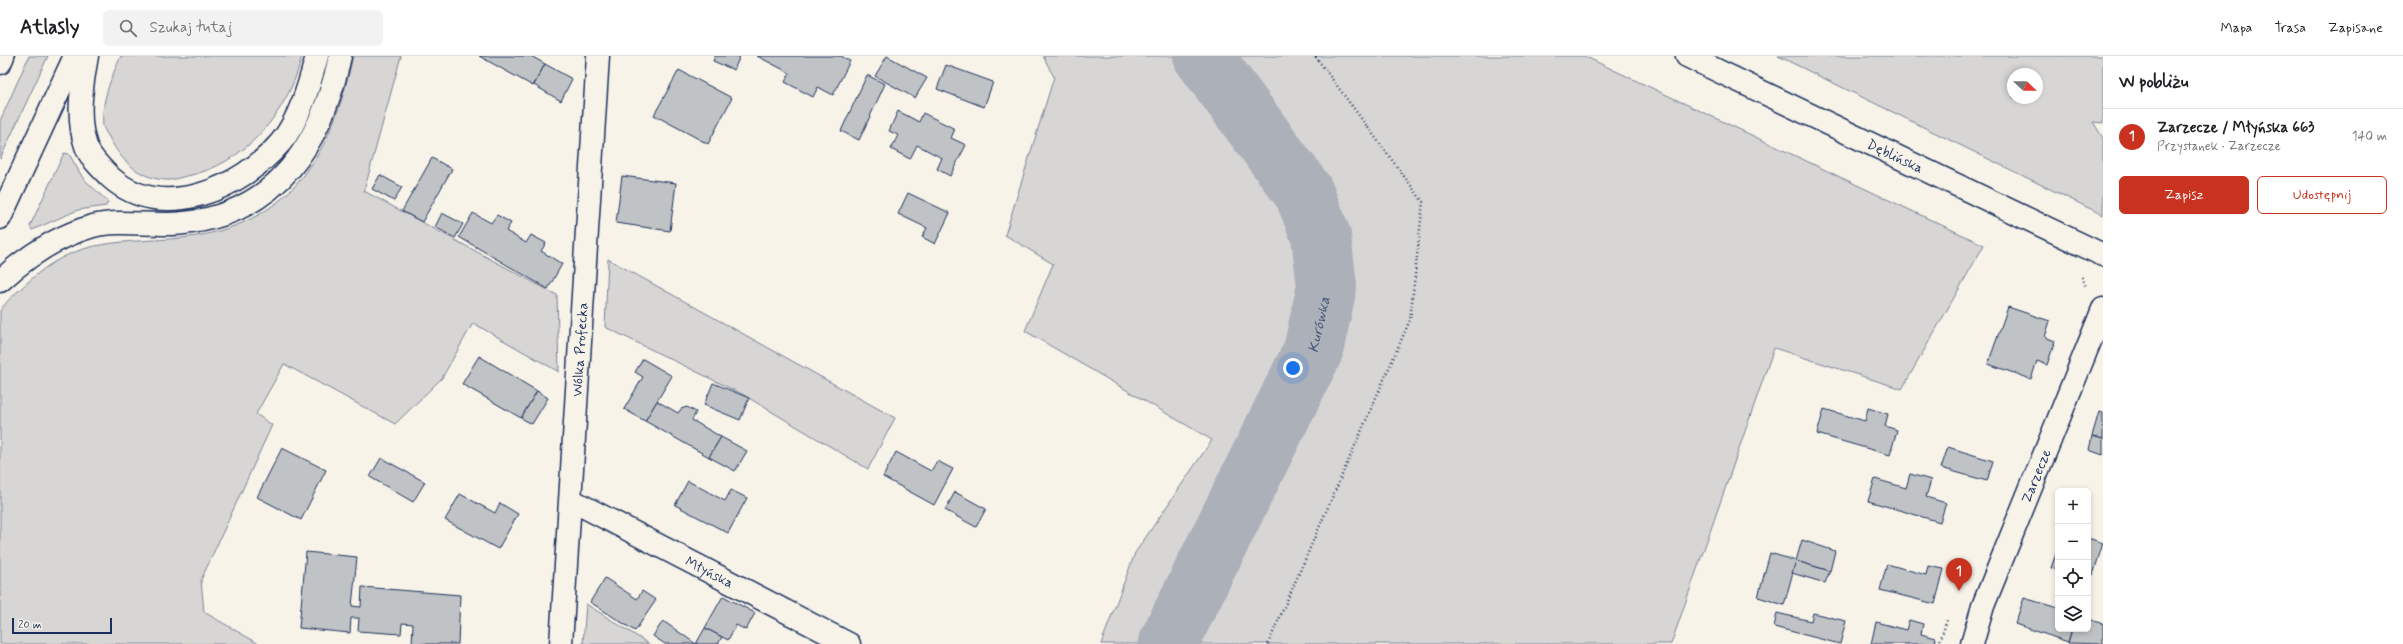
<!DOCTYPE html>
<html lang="pl">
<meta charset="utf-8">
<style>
:root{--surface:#fff;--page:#f2f2f2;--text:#202124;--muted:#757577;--line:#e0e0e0;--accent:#c8321e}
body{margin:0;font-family:Mynerve,sans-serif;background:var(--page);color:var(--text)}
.controls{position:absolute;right:12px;bottom:12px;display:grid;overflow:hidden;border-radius:6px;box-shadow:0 2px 6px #0003}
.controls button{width:36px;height:36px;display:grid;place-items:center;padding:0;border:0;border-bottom:1px solid var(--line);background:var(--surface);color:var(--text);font:20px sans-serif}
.compass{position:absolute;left:2007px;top:12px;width:36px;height:36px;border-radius:50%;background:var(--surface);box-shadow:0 2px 6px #0003;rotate:112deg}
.scale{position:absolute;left:12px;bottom:10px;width:100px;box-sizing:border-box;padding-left:4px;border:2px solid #1b2f5e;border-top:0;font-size:11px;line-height:14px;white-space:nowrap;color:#1b2f5e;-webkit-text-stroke:3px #f7f3e8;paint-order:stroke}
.you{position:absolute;left:1293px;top:312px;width:14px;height:14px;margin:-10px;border:3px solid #fff;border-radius:50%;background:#1a73e8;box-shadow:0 0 0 6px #1a73e833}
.badge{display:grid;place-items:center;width:26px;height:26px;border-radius:50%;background:var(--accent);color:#fff;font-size:13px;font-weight:700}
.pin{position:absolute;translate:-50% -33px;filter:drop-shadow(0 1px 2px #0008)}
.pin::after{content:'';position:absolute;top:21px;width:14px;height:12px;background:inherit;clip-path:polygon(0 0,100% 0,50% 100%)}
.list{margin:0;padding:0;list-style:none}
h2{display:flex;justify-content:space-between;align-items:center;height:52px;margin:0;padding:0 16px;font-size:17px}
h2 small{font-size:13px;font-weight:400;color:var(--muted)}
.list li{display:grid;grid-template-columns:26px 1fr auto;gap:12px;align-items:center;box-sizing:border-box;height:56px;padding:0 16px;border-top:1px solid var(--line)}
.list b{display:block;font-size:15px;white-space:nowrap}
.list p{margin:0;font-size:13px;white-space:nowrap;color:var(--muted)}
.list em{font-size:13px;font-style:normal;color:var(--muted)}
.actions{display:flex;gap:8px;padding:12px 16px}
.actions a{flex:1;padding:9px 0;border:1px solid var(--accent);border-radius:6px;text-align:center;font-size:14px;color:var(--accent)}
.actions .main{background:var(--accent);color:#fff}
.icon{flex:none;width:22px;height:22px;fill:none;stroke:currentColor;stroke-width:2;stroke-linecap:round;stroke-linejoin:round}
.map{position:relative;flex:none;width:2103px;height:588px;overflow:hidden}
header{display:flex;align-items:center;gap:24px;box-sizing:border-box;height:56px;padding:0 20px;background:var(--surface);border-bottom:1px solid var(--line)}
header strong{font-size:19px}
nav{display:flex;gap:22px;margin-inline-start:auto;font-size:14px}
.search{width:280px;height:36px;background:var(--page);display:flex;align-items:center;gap:10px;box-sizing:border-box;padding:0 14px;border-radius:6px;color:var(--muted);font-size:15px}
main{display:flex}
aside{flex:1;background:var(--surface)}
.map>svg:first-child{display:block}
.green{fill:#d7d6d4;stroke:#798299;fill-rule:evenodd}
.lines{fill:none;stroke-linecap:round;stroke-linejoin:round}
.river{stroke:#acb0b9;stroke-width:60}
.building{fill:#c0c3c5;stroke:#1b2f5e}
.minor-casing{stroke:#1b2f5e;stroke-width:25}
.secondary-casing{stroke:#1b2f5e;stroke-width:25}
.motorway-casing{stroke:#1b2f5e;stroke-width:25}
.path{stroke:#1b2f5e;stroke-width:2.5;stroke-dasharray:1 3;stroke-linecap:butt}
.minor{stroke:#f7f3e8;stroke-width:22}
.secondary{stroke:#f7f3e8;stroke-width:22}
.motorway{stroke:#f7f3e8;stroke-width:22}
.labels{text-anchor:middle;stroke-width:3;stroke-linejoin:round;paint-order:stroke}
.street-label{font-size:14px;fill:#1b2f5e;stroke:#f7f3e8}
.water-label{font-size:15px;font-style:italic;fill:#465679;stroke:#f7f3e8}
</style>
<header>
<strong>Atlasly</strong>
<div class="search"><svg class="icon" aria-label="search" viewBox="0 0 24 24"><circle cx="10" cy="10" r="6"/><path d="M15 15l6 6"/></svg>Szukaj tutaj</div>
<nav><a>Mapa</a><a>Trasa</a><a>Zapisane</a></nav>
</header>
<main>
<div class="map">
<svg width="2103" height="588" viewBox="0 0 2103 588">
<rect width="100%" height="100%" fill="#f7f3e8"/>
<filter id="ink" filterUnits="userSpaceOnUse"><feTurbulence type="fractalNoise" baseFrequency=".025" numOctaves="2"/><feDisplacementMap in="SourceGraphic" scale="8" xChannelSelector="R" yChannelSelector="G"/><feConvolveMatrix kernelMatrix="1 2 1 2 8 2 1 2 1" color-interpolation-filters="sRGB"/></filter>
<g filter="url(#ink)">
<g class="green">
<path d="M29,0H48L0,103V65Z"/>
<path d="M121,0H302C289,56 244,109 187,120C181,121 174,124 169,124C141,124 122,106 110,83C108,79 104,74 103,70C101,45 111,22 121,0Z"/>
<path d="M353,0H401L364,135L557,239L559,316L473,267L442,322L395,368L284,308L256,358L272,369L201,524L204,556L259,588H0V255C7,244 17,236 27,227C72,184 112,187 170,183C286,175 330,106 353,0Z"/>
<path d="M1043,0H1584L1984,189L1902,333L1774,292L1671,588H1101L1135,497L1212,384L1025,275L1053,208L1005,179L1054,21Z"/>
<path d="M1778,0H2103V67L2093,66L2103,82V159ZM2013,18H2037V42H2013Z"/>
<path d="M64,97L69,98L83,122L108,146L106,150L78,154L32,174L30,170Z"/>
<path d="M608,203L895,362L868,413L742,338L605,271Z"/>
<path d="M586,548L649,588H583Z"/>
</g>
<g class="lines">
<path class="river" id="s1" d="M1168,588L1313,295L1327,230L1321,180L1304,137L1203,0"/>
</g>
<g class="building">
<path d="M479,0H531L545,8L533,30Z"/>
<path d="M715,0H740L734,14L713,5Z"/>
<path d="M757,0H841L850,5L833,39L818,31L813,41L785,26L790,17Z"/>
<path d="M887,0L927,22L915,42L875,20Z"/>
<path d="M545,8L572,23L561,45L534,29Z"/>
<path d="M946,9L993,26L984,51L937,33Z"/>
<path d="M679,14L732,42L708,88L654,59Z"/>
<path d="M867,19L885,28L859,84L841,75Z"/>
<path d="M898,55L919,66L923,57L955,73L951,82L966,89L950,120L937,113L942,102L917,89L910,103L891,93L898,79L889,75Z"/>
<path d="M432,102L452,113L422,166L402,155Z"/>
<path d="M380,119L402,131L394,145L372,133Z"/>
<path d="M622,120L676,127L670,175L616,167Z"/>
<path d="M908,137L950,157L935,188L922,181L927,172L898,158Z"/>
<path d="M442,157L463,168L455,182L435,171Z"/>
<path d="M473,157L491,167L497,159L511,167L506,175L526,187L531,179L546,187L541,195L562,208L548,233L459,181Z"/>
<path d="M2008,251L2050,265L2045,281L2055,285L2047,309L2037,305L2031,323L1988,308Z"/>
<path d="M479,300L537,335L521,362L462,328Z"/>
<path d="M643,303L672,320L645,365L624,353L643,321L635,316Z"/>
<path d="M713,327L749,342L740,364L704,349Z"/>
<path d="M537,335L548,342L532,368L521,362Z"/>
<path d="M657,345L678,357L681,353L687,351L696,356L692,364L721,381L709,401L645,365Z"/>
<path d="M1868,352L1888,358L1885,370L1897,374L1890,399L1817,378L1824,353L1865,365Z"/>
<path d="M2099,356L2103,357V383L2092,380Z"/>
<path d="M2092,380L2103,383V399L2089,394Z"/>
<path d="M721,381L747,395L735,415L709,401Z"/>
<path d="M1948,391L1993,405L1987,425L1941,412Z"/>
<path d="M282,392L326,414L301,464L257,441Z"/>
<path d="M896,396L931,415L937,405L953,413L934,449L883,421Z"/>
<path d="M381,402L425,426L413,446L370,421Z"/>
<path d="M1910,418L1931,424L1926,441L1946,447L1940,466L1868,445L1875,423L1906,432Z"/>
<path d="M688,425L725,445L731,434L747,442L728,477L675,449Z"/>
<path d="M955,436L986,453L976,471L945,454Z"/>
<path d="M460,438L495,457L500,447L518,458L498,493L445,464Z"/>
<path d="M2088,482L2103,487L2093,519L2088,518Z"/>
<path d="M1802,484L1835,495L1830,515L1796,505Z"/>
<path d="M2058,492V514L2051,512Z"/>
<path d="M306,496L357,501L352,550L361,551L362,531L460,539L458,588H412L413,568L402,567L401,578L358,575L359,562H351L350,577L299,572Z"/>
<path d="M1770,497L1796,505L1784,549L1758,541Z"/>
<path d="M1796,505L1830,515L1825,527L1792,517Z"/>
<path d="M1887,508L1926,519L1928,510L1944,513L1935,548L1880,534Z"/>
<path d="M605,522L637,543L642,535L656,544L635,575L590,546Z"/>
<path d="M723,540L755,557L746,574L736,569L728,584L705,572Z"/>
<path d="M2024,542L2058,552V573H2072L2068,586L2015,568Z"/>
<path d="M1777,557L1811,565L1813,557L1846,565L1840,588L1774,571Z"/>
<path d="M2088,563L2103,568V588L2068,587L2072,573H2088Z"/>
<path d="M1909,564L1923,568L1921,578L1936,582L1935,588H1871L1876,566L1906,574Z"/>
<path d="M663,565L696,588L705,572L722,581L718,588H665L653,580Z"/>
</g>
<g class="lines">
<defs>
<g id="minor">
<path id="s2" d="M571,444L849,588"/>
<path id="s3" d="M561,588L598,0"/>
<path id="s4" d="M1972,588L1983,550L2103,253"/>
</g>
<g id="secondary">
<path id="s5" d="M1687,0L2103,199"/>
</g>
<g id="motorway">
<path d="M87,0C82,28 76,62 86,90C90,102 101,112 110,121C162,168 242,132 281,86C300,63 309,29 317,0"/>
<path d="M0,7L3,0"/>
<path d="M0,162L75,0"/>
<path d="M0,225C27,200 58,180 93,170C122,163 154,171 184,167C278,157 322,86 340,0"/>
</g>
</defs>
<use href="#minor" class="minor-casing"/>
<use href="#secondary" class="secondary-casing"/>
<use href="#motorway" class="motorway-casing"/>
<g class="path">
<path d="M2082,221L2086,231"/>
<path d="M1268,588L1410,264L1423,146L1315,0"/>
<path d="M1939,588L1947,564"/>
</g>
<use href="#minor" class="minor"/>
<use href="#secondary" class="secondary"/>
<use href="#motorway" class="motorway"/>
</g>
</g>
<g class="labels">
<g class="street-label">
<text dy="5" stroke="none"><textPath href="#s5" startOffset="231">Dęblińska</textPath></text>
<text dy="5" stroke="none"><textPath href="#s3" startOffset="295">Wólka Profecka</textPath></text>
<text dy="5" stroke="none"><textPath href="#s4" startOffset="180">Zarzecze</textPath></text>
<text dy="5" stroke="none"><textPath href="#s2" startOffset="156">Młyńska</textPath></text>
</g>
<g class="water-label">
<text dy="5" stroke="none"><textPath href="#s1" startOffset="354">Kurówka</textPath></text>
</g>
</g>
</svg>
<div class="controls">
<button>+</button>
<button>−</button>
<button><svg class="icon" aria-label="locate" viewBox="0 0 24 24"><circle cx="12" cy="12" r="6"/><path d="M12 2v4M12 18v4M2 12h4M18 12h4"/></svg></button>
<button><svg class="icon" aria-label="layers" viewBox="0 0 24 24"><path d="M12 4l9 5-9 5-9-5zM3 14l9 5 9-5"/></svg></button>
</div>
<svg class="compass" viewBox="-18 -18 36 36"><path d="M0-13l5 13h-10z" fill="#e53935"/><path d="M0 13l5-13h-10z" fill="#757577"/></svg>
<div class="scale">20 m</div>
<div class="you"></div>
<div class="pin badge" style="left:1959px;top:535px">1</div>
</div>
<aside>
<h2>W pobliżu<small></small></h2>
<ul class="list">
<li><span class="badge">1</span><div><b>Zarzecze / Młyńska 663</b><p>Przystanek · Zarzecze</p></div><em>140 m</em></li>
</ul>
<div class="actions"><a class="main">Zapisz</a><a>Udostępnij</a></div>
</aside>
</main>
